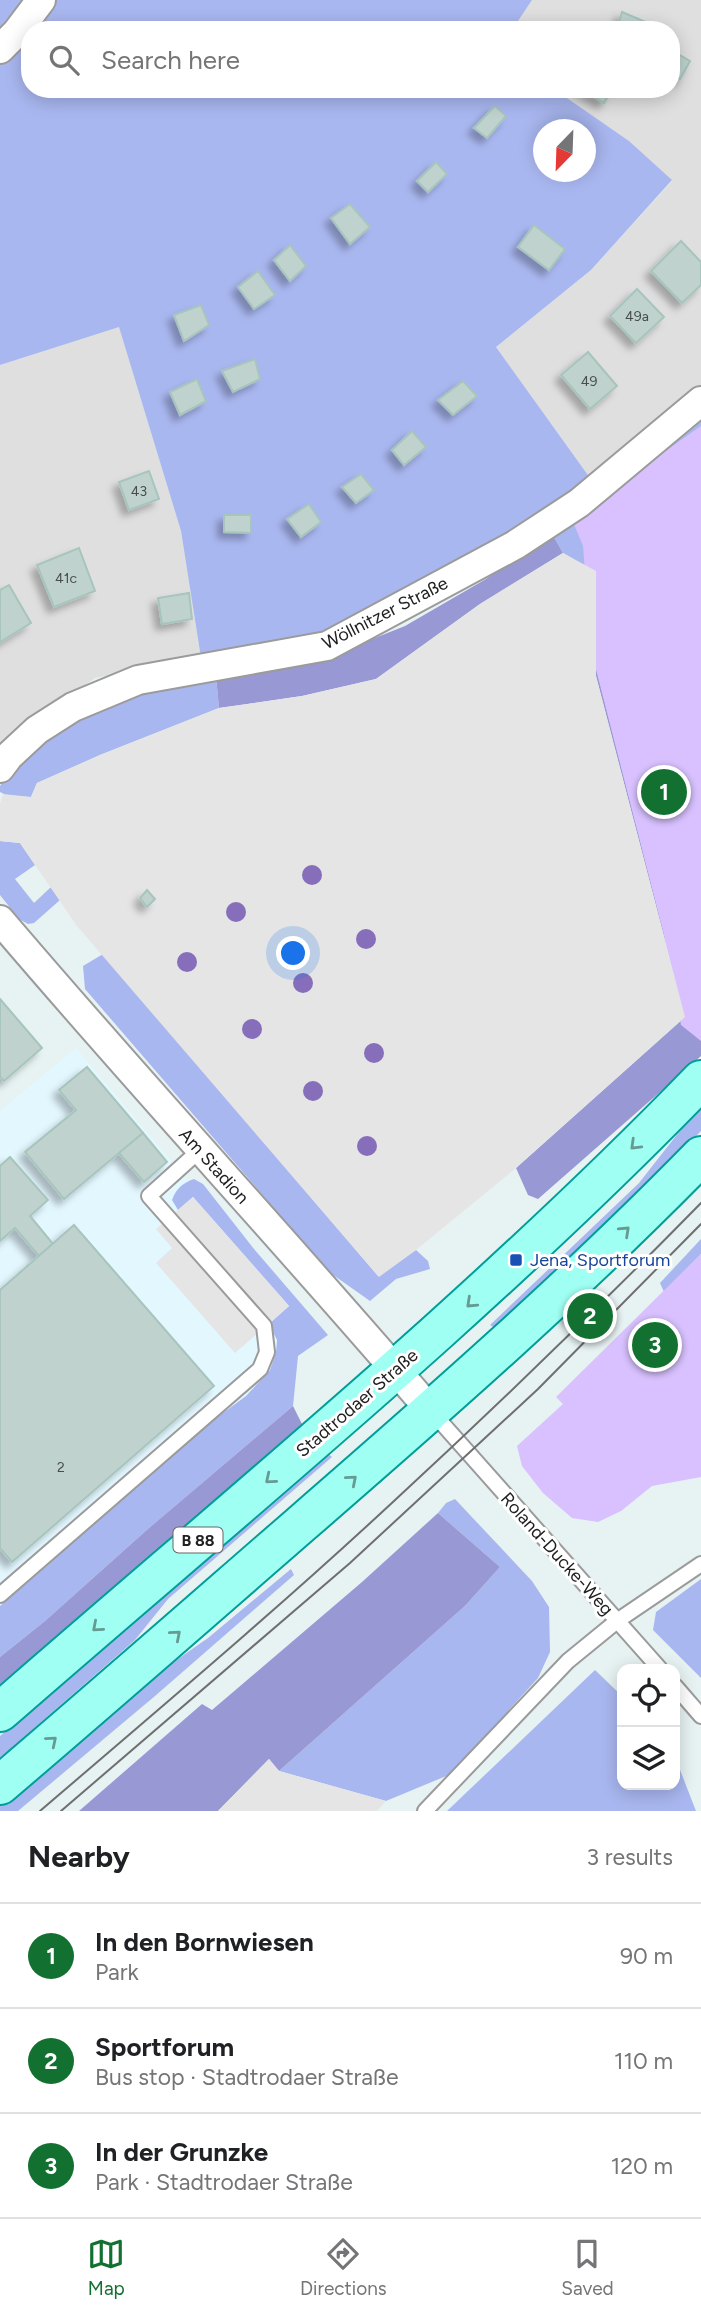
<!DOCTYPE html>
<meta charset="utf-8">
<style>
:root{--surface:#fff;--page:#f6f6f6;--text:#202124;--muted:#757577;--line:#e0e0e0;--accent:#127130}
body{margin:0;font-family:Figtree,sans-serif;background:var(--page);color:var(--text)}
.controls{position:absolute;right:21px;bottom:21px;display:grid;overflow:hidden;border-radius:14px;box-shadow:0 4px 18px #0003}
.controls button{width:63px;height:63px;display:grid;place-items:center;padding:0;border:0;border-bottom:2px solid var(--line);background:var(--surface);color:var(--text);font:35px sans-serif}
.compass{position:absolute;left:533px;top:119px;width:63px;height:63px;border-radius:50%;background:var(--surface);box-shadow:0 4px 18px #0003;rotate:203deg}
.you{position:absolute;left:294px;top:954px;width:24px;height:24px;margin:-18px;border:5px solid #fff;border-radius:50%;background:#1a73e8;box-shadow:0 0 0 10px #1a73e833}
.badge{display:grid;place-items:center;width:46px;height:46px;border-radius:50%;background:var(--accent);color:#fff;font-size:23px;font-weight:700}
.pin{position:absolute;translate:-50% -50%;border:4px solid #fff;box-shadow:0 2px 7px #0006}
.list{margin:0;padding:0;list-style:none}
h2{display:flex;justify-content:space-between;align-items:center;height:91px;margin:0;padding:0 28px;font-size:30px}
h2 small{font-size:23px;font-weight:400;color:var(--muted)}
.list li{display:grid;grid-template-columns:46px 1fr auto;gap:21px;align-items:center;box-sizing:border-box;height:105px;padding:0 28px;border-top:2px solid var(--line)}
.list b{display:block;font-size:26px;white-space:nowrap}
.list p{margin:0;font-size:23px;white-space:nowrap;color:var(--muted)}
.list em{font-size:23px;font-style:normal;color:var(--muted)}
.icon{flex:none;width:38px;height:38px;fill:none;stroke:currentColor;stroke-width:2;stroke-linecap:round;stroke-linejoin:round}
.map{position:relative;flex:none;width:701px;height:1811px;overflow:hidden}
.search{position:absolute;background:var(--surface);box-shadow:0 4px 18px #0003;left:21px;right:21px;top:21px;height:77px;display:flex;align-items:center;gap:18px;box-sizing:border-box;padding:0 24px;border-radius:28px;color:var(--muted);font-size:26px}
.sheet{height:406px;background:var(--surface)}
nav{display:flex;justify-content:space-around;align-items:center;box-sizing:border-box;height:98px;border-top:2px solid var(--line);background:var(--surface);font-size:19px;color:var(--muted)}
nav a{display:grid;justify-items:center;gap:4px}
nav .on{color:var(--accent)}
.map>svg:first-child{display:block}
.residential{fill:#dedfde}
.education{fill:#e3f7ff}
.grass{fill:#a9b7f0;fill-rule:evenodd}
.forest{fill:#9898d5}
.park{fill:#d8c1fe}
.parking{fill:#e5e5e5}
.building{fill:#bfd2cd;stroke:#a7c5bd;stroke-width:2;filter:url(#shadow)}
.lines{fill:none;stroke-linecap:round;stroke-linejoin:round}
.service-casing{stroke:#9b9b9b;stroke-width:18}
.minor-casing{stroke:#9b9b9b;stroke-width:32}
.primary-casing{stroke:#009e98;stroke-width:42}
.service{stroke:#fff;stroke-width:14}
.minor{stroke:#fff;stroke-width:28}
.primary{stroke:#9ffff2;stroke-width:38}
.tram{stroke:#6f6f6f;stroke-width:2}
.tree{fill:#866eba}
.oneway{stroke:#669b94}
.transit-dot{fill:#1a4fb4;stroke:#fff;stroke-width:2.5}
.labels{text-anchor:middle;stroke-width:6;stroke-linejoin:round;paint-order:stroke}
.number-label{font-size:14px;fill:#484d4c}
.shield{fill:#fff;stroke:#646464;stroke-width:2}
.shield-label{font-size:16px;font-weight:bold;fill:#212121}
.street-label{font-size:18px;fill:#212121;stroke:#fff}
.transit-label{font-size:18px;fill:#164399;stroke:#fff;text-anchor:start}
</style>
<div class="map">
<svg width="701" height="1811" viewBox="0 0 701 1811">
<defs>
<filter id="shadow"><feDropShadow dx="-6" dy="6" stdDeviation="3.5" flood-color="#0004"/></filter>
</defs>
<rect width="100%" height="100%" fill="#e7f2f2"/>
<g class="residential">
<path d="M532,0H701V385L590,478L496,347L591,270L672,181L629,141L554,89H671V30H512Z"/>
<path d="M119,326L181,531L201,658L95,678L0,748V365Z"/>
</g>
<path class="education" d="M76,1048L321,1338L0,1628V1111Z"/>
<g class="grass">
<path d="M0,0H532L512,30H30V89H554L629,141L672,180L591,270L496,347L590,478L502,541L429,588L300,642L201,658L181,531L119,327L0,365ZM544,130H586V172H544Z"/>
<path d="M701,415V428L588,568L563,553L551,532Z"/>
<path d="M216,676L219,708L100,755L37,783L31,797L8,796L0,792V786L6,777L49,735L100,706L130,694Z"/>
<path d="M0,841L20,843L35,865L15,879L34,903L51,887L60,900L34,923L28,924L19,919L0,895Z"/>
<path d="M103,954L378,1276L416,1250L428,1261L430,1269L396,1279L370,1301L329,1272L85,989L83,966Z"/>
<path d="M701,1104V1131L612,1220L495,1328L490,1325L639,1183Z"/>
<path d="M194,1179L203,1184L254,1249L328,1335L298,1356L293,1406L149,1528L45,1621L0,1657V1606L89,1523L193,1435L246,1396L270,1370L276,1352L277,1340L269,1324L289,1306L193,1197L178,1210L172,1200C177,1188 181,1184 194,1179Z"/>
<path d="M701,1239V1254L664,1292L660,1283Z"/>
<path d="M326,1452L332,1457L168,1599L135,1640L0,1758V1736Z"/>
<path d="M455,1499L532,1581L549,1607L550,1652L538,1678L451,1774L386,1801L279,1771L465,1606L500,1567L438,1513L446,1503Z"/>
<path d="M291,1569L294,1575L155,1696L18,1811H0V1803L142,1684L208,1638Z"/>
<path d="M701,1579V1678L653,1630L656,1612Z"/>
<path d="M595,1670L622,1696V1785H675V1757L696,1811H447Z"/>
</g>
<g class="forest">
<path d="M551,532L563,553L480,604L376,679L302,696L219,708L216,676L332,655L405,626L486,579Z"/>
<path d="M596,571L701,915V1056L538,1199L528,1195L516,1168L685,1017L596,676Z"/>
<path d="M293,1406L302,1424L294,1433L0,1687V1657L45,1621L149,1528Z"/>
<path d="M438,1513L500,1567L465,1606L279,1771L269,1759L218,1811H79L202,1704L212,1710L362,1582Z"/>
</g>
<g class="park">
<path d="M701,426V1041L681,1025L664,935L591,650L583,546L571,517Z"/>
<path d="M701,1254V1477L652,1486L621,1511L598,1522L572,1518L543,1493L522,1466L517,1446L563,1404L556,1397Z"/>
</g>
<g class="parking">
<path d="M563,553L596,571V676L685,1017L516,1168L416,1250L379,1277L77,926L20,843L0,841V804L3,794L31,797L37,783L100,755L219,708L302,696L376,679L480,604Z"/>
<path d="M193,1197L289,1306L235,1353L156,1263L172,1248L156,1229Z"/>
<path d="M269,1759L279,1771L386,1801L377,1811H218Z"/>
</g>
<g class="building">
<path d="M622,12L648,23L645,30L617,29Z"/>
<path d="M671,50L690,61L680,79L671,74Z"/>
<path d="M581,89H612L604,103Z"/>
<path d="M495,106L506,116L487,138L474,128Z"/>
<path d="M436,162L447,174L428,192L417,181Z"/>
<path d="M350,204L370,227L350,244L331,218Z"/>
<path d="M534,225L565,249L549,270L518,247Z"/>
<path d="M681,241L701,262V285L682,303L651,271Z"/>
<path d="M290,245L306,266L290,281L274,260Z"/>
<path d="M258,271L275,295L254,309L238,287Z"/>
<path d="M637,289L664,317L636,343L610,316Z"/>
<path d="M201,305L209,325L184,341L174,315Z"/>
<path d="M588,352L617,386L590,409L561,375Z"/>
<path d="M255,359L260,379L233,392L222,371Z"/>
<path d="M197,379L206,401L180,415L170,392Z"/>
<path d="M463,381L477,396L453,415L438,400Z"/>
<path d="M412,431L426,447L404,465L392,450Z"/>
<path d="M149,471L159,499L129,510L119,482Z"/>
<path d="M361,474L374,490L356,503L342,487Z"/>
<path d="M309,504L321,522L301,537L287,519Z"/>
<path d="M224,515H251V533L224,532Z"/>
<path d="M79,548L95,591L54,607L37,565Z"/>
<path d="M9,585L31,623L0,642V590Z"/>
<path d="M189,593L192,619L162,624L158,598Z"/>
<path d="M147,890L155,899L147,907L140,898Z"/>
<path d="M0,999L42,1048L4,1081L0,1076Z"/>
<path d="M87,1067L143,1133L64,1199L25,1152L76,1110L59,1090Z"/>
<path d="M143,1133L167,1162L144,1182L119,1153Z"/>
<path d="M10,1157L48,1200L30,1216L53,1244L39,1256L15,1228L0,1241V1166Z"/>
<path d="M74,1225L214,1386L12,1562L0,1548V1290Z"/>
<path d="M591,1290L595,1294L569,1319L565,1315Z"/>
</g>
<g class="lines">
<defs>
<g id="service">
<path d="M432,1412L660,1669"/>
<path d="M0,1595L260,1369L267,1352L264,1326L149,1196L200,1150"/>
<path d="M675,1686L701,1716"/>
<path d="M425,1811L568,1661L617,1621L701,1564"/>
</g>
<g id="minor">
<path d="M0,49L17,32L41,0"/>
<path d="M0,768L9,756L37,730L73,707L138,680L327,646L515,545L579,503L701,401"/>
<path d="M0,920C141,1086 289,1245 431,1411"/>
</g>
<g id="primary">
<path d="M0,1712C237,1505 482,1306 701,1080"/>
<path d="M0,1785C101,1699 200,1612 300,1525C437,1406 574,1286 701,1156"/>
</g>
</defs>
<use href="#service" class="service-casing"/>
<use href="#minor" class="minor-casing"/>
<use href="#primary" class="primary-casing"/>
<use href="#service" class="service"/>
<use href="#minor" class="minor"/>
<use href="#primary" class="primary"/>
<g class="tram">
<path d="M40,1811C159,1709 279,1608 394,1501C499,1404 601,1305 701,1203"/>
<path d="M61,1811L350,1563L538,1389L701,1224"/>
</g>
</g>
<g class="tree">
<circle cx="312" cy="875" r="10"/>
<circle cx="236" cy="912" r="10"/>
<circle cx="366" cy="939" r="10"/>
<circle cx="187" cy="962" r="10"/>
<circle cx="303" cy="983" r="10"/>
<circle cx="252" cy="1029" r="10"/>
<circle cx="374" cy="1053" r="10"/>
<circle cx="313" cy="1091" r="10"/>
<circle cx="367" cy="1146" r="10"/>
</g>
<defs><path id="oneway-chevron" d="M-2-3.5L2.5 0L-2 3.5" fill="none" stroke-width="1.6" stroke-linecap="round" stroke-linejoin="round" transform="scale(1.75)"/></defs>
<g class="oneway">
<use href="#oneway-chevron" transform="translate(635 1145) rotate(136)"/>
<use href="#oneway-chevron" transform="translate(625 1231) rotate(-43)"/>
<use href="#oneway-chevron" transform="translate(471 1303) rotate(137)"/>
<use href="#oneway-chevron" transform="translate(270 1479) rotate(140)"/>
<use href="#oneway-chevron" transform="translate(352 1480) rotate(-41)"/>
<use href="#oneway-chevron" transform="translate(97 1627) rotate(139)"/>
<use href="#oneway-chevron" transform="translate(176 1635) rotate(-41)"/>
<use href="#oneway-chevron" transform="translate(52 1741) rotate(-40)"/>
</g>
<rect class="transit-dot" x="509" y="1253" width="14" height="14" rx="3.5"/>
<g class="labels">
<g class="number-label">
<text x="637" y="321">49a</text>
<text x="589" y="386">49</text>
<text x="139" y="496">43</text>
<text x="66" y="583">41c</text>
<text x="61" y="1472">2</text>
</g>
<rect class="shield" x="173.5" y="1527.5" width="49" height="25" rx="5"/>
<g class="shield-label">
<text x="198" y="1546">B 88</text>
</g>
<g class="street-label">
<text transform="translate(385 613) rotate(-27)" y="6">Wöllnitzer Straße</text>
<text transform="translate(214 1166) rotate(48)" y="6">Am Stadion</text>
<text transform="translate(357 1403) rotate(-41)" y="6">Stadtrodaer Straße</text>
<text transform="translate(557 1554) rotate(48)" y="6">Roland-Ducke-Weg</text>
</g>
<g class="transit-label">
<text x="530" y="1266">Jena, Sportforum</text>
</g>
</g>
</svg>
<div class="controls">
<button><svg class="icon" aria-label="locate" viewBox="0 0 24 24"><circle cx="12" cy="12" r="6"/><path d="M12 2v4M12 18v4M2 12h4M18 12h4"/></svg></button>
<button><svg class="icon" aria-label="layers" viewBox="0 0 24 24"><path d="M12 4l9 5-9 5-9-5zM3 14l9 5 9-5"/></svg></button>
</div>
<svg class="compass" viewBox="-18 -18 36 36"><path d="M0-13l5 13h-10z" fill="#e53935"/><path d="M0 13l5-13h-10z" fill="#757577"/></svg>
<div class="you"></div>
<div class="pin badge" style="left:664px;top:792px">1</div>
<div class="pin badge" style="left:590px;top:1316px">2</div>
<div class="pin badge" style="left:655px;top:1345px">3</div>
<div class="search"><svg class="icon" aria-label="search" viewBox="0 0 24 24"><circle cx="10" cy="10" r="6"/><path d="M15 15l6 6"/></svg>Search here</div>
</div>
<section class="sheet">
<h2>Nearby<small>3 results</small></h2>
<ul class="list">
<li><span class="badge">1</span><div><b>In den Bornwiesen</b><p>Park</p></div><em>90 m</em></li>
<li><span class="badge">2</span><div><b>Sportforum</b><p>Bus stop · Stadtrodaer Straße</p></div><em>110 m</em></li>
<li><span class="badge">3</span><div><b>In der Grunzke</b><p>Park · Stadtrodaer Straße</p></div><em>120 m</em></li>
</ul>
</section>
<nav>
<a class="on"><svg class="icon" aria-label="map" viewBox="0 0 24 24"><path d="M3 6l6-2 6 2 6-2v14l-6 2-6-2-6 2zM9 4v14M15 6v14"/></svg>Map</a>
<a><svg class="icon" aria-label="directions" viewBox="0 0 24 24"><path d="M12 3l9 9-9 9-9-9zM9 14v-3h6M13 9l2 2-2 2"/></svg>Directions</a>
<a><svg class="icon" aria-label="saved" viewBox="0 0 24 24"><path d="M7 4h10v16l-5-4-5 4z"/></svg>Saved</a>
</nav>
